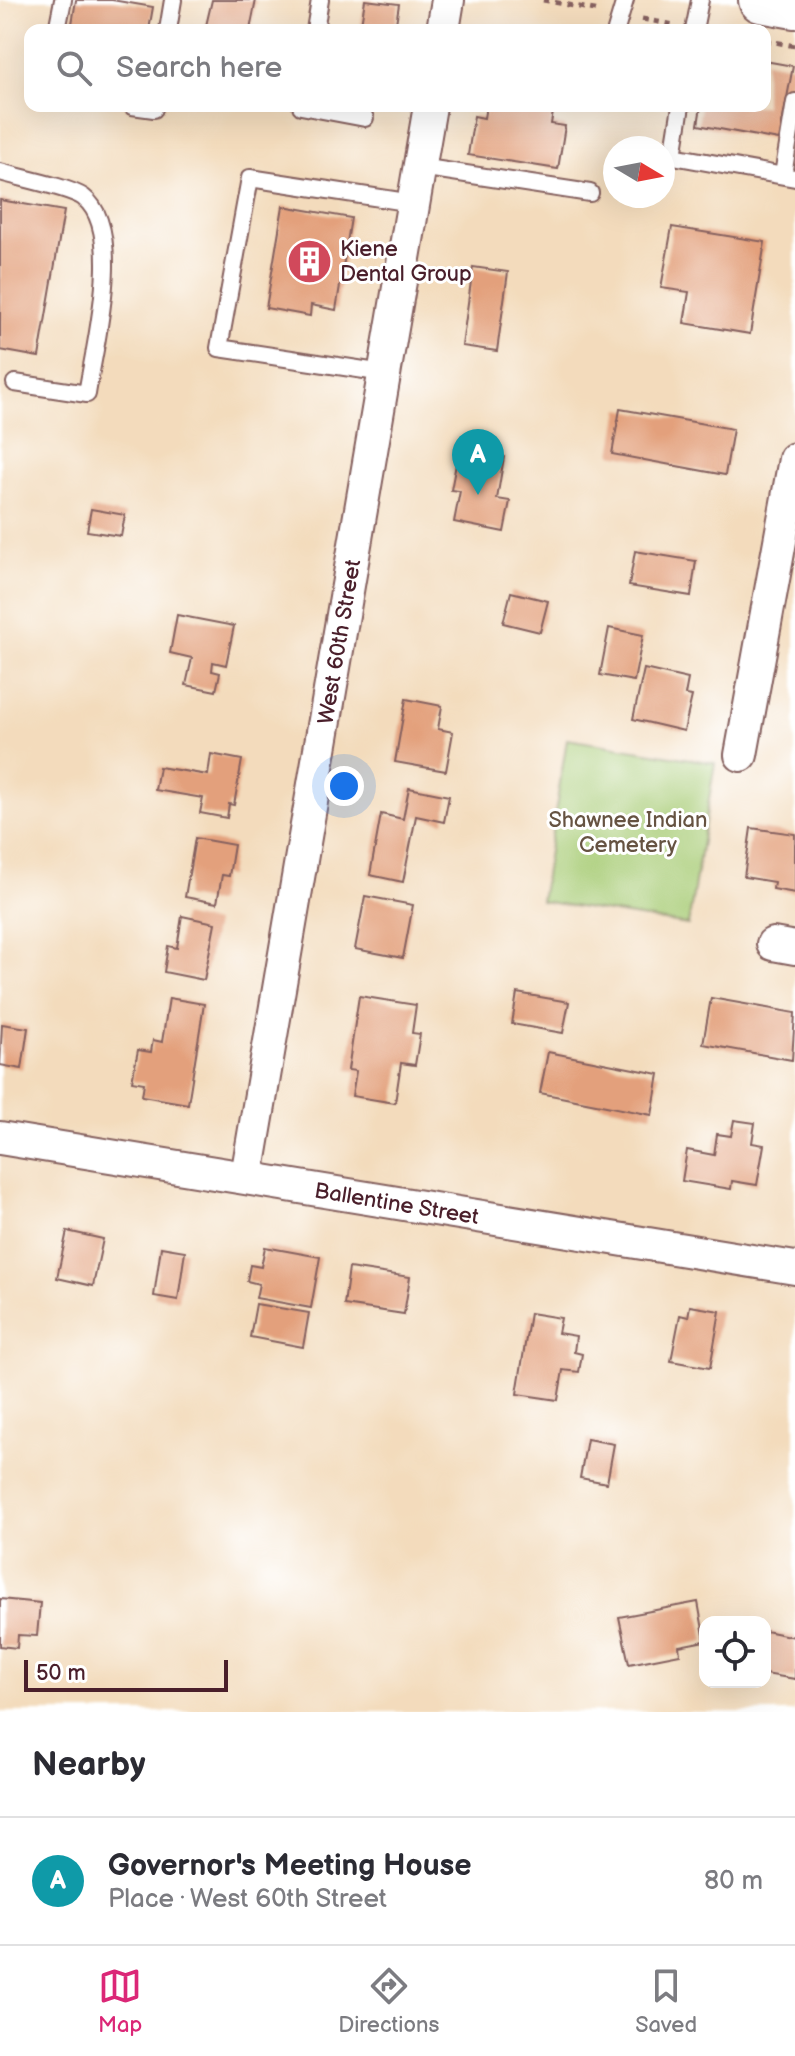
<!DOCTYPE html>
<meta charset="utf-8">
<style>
:root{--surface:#fff;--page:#f7f7f7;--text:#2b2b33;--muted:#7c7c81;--line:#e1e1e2;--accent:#db2777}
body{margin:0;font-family:"Balsamiq Sans",sans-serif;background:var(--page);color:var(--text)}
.controls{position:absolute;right:24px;bottom:24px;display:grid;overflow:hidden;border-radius:16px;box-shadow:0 8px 32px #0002}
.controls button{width:72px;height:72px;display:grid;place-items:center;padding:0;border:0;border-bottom:2px solid var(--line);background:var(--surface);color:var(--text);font:40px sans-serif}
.compass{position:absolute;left:603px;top:136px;width:72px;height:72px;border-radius:50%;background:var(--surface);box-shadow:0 8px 32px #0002;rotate:100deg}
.scale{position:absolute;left:24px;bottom:20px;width:204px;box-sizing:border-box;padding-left:8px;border:4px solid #4a1f2b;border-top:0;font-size:22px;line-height:28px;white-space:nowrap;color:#4a1f2b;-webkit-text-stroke:6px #fff;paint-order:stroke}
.you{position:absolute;left:344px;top:786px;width:28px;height:28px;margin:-20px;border:6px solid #fff;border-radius:50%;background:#1a73e8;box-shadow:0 0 0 12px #1a73e833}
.badge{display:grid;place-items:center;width:52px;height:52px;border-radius:50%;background:var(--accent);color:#fff;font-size:26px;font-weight:700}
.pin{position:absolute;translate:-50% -66px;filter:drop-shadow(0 2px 4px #0008)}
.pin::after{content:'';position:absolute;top:42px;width:28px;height:24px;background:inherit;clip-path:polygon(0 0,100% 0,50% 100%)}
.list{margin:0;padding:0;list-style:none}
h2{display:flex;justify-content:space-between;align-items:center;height:104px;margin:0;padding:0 32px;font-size:34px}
h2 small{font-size:26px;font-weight:400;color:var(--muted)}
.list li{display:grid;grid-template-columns:52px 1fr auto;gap:24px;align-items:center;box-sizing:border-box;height:128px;padding:0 32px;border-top:2px solid var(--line)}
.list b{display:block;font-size:30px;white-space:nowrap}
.list p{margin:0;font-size:26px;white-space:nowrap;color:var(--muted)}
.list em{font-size:26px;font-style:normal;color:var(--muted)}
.icon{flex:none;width:44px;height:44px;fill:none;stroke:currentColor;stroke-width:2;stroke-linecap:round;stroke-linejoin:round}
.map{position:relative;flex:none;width:795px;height:1712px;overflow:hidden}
.search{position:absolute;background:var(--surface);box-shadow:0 8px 32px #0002;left:24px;right:24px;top:24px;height:88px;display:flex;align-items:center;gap:20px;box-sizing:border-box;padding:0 28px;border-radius:16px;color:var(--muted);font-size:30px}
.sheet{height:232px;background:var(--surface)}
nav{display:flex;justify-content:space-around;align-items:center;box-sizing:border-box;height:112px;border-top:2px solid var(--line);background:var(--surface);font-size:22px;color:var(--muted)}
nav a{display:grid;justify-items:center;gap:4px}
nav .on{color:var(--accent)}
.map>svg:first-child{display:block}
.green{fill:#a8cc76;stroke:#797650;stroke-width:2}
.building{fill:#e3a07c}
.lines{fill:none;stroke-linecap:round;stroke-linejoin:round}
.service-casing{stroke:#85615e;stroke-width:20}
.minor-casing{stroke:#85615e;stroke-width:36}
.secondary-casing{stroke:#85615e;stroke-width:48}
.path{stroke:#85615e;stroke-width:5;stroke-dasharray:6 6;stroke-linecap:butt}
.service{stroke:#fff;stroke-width:16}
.minor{stroke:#fff;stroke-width:32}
.secondary{stroke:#fff;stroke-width:44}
.labels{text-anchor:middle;stroke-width:6;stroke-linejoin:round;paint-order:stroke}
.poi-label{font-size:22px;fill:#4a1f2b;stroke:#fff;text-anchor:start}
.street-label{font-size:22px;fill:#4a1f2b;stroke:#fff}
.park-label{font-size:22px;fill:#665342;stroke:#fff}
</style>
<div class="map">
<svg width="795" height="1712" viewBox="0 0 795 1712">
<rect width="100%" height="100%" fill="#fff"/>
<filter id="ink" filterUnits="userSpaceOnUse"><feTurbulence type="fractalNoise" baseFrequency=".0125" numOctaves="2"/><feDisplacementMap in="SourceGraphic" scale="16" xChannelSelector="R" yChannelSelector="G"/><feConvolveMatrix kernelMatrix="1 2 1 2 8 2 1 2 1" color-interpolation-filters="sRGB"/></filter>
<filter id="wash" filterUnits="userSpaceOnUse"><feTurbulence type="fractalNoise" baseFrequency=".006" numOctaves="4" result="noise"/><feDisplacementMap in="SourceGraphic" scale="32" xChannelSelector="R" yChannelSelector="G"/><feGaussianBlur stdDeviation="1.8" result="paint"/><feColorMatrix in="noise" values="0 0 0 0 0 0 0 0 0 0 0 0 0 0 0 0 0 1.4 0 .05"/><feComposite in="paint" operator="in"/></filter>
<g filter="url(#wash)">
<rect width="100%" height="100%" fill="#f3dbbc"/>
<path class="green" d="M567,739L715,763L688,925L541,901Z"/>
<g id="blocks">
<g class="building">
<path d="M76,0H112L153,7L149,30H71Z"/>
<path d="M212,0H256L250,30H205Z"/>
<path d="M365,0L399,4L395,30H360Z"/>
<path d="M765,61L793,66L779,140L698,125L701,106H765Z"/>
<path d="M486,106H554L551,124L565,126L558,169L468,155L474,116L484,118Z"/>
<path d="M0,200L64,211L39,357L0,350Z"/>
<path d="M283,206L351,218L336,310L311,305L310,316L266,308Z"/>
<path d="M672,227L765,242L750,334L684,323L689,292L661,288Z"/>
<path d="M473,267L508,272L497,351L462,346Z"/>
<path d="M620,409L733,429L725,475L612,454Z"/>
<path d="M467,450L504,457L497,499L510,501L504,532L454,522L460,491L451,490L456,464L464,466Z"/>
<path d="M91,509L125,515L121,536L87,531Z"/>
<path d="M635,551L696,561L691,596L629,586Z"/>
<path d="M511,592L548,601L540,632L503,623Z"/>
<path d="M177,615L234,626L226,665L213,662L212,671L220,673L216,691L186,685L192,658L170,653Z"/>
<path d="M609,628L643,635L634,681L600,675Z"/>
<path d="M644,669L688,679L685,695L692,696L684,731L633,719Z"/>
<path d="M406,699L442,706L438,729L453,732L446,771L395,762Z"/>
<path d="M211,754L242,760L234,805L229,804L227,818L200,813L203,798L155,790L159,767L208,775Z"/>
<path d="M409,788L449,796L444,822L416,816L403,882L370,875L381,814L403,819Z"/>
<path d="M751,828L795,834V893L773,889L774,882L744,877Z"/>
<path d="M195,838L234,845L229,876L222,875L217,903L185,897Z"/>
<path d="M365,896L413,905L403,958L355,949Z"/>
<path d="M182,916L215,923L204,980L164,972L168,946L177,948Z"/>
<path d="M517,993L569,1002L563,1033L512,1024Z"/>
<path d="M359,996L416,1005L412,1033L420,1034L415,1065L401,1063L395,1103L352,1096L356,1071L348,1070Z"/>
<path d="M169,998L204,1004L188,1104L142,1096L144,1083L132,1081L138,1050L151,1052L153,1040L162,1042Z"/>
<path d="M711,998L795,1013L792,1060L703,1044Z"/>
<path d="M2,1024L28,1028L22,1069L0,1065Z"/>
<path d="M548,1052L659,1074L652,1115L540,1093Z"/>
<path d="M734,1120L755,1123L752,1143L764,1145L757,1185L732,1181L731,1189L682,1181L687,1150L714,1155L717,1134L731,1136Z"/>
<path d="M67,1231L103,1239L93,1286L57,1278Z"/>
<path d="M161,1247L185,1251L178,1300L154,1296Z"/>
<path d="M265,1247L320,1257L311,1308L256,1298L259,1284L247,1281L250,1265L261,1267Z"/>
<path d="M349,1268L410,1277L404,1314L344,1305Z"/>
<path d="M256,1304L309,1313L303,1347L250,1337Z"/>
<path d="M690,1306L720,1311L710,1368L671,1361L680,1315L688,1317Z"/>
<path d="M530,1313L561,1318L558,1333L576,1336L574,1352L582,1354L579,1372L563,1370L558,1400L517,1394Z"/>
<path d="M587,1439L614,1444L607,1483L580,1478Z"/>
<path d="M0,1599L40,1603L37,1636L18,1635L17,1648L0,1646Z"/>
<path d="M698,1602L705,1641L679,1646L680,1654L629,1664L619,1617Z"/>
<path d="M765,1631L795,1637V1679L765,1674Z"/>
</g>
</g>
</g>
<g filter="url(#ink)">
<use href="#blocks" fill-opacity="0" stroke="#85615e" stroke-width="2"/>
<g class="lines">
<defs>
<g id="service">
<path d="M57,30L63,0"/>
<path d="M168,30L173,0"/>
<path d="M315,30L320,0"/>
<path d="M616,30L625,0"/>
<path d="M694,30L700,0"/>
<path d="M132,106L154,109V106"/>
<path d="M301,106L365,118"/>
<path d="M681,106L673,156L795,178"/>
<path d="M420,167L590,193"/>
<path d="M0,172C17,177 71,188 83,197C126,229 94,347 87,394L15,383"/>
<path d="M783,175L795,102"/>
<path d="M384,373L219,348L250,178L413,203"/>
</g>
<g id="minor">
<path d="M443,30L448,0"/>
<path d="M741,755L795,459"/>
<path d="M773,944L795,948"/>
<path id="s1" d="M0,1138L795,1268"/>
<path id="s2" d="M247,1176L430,106"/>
</g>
<path id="secondary" d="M761,0L795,6"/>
</defs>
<use href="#service" class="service-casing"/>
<use href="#minor" class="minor-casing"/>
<use href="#secondary" class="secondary-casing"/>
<g class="path">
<path d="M543,0L600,11"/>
<path d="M642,19L675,25"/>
<path d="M765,40L795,46"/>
</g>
<use href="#service" class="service"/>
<use href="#minor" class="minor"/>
<use href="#secondary" class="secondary"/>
</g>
</g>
<defs>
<symbol id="building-disc" viewBox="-11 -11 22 22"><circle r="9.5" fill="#d1495b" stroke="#fff"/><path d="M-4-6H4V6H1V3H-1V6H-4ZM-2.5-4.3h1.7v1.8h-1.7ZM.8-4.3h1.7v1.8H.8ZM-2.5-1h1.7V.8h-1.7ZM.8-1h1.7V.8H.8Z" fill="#fff"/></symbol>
</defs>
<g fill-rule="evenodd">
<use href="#building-disc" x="284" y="236" width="51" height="51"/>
</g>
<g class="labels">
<g class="poi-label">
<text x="340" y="256">Kiene<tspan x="340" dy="25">Dental Group</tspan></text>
</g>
<g class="street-label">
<text dy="8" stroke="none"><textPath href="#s2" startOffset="542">West 60th Street</textPath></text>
<text dy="8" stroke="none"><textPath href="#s1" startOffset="402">Ballentine Street</textPath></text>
</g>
<g class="park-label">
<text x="628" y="827">Shawnee Indian<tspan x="628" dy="25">Cemetery</tspan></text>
</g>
</g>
</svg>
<div class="controls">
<button><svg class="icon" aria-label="locate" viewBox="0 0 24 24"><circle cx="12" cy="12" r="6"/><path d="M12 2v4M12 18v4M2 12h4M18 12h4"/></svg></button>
</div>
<svg class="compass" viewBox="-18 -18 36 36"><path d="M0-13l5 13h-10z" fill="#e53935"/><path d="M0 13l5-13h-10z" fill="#7c7c81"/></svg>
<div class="scale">50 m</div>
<div class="you"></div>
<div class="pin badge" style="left:478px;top:495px;background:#0f9aa8">A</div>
<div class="search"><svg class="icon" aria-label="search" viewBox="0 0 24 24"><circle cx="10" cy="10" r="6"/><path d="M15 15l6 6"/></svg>Search here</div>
</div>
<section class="sheet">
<h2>Nearby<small></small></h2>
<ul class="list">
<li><span class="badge" style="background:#0f9aa8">A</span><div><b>Governor's Meeting House</b><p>Place · West 60th Street</p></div><em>80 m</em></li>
</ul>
</section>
<nav>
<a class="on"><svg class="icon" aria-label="map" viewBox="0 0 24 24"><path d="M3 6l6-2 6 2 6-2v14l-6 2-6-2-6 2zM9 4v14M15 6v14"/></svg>Map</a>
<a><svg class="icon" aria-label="directions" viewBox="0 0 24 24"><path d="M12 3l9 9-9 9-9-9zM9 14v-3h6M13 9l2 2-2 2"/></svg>Directions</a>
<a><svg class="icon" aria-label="saved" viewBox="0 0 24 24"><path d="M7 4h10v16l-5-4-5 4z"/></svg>Saved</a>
</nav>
